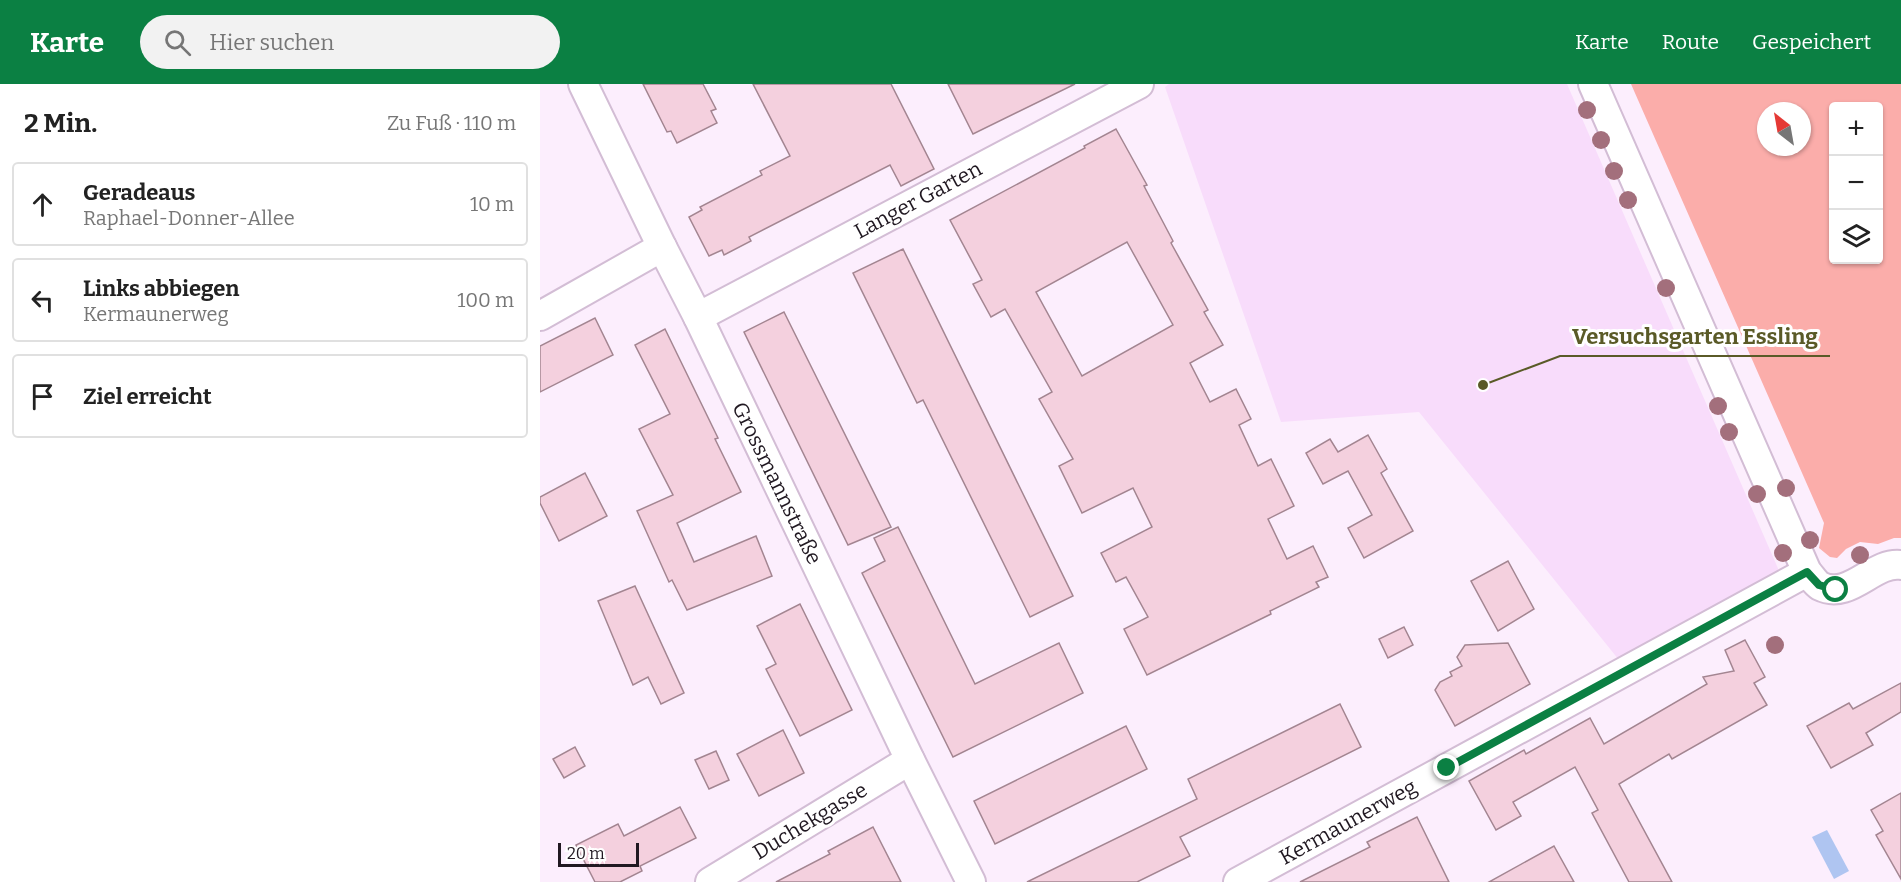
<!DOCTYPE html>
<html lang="de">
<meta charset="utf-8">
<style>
:root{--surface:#fff;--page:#f2f2f2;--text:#222;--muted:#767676;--line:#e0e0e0;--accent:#0b8043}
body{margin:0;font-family:Bitter,serif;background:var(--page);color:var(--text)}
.controls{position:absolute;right:18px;top:18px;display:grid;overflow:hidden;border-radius:6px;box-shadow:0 2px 4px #0004}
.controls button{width:54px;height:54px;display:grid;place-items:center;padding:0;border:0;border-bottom:2px solid var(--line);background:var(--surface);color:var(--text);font:30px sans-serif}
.compass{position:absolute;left:1217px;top:18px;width:54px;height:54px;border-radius:50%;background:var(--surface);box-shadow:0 2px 4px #0004;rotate:329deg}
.scale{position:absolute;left:18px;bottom:15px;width:81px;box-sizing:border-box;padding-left:6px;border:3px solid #201821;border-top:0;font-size:16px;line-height:21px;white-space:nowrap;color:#201821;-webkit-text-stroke:4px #fff;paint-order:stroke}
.stop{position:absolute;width:18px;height:18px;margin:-14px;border:4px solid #0b8043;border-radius:50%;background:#fff}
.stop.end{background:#0b8043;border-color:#fff;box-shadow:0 2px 6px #0008}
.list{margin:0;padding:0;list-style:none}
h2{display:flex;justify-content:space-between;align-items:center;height:78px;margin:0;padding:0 24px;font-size:26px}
h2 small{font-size:20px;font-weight:400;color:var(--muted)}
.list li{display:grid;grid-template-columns:39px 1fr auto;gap:18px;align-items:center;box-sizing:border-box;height:84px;margin:0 12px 12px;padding:0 12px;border:2px solid var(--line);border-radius:6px}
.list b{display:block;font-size:22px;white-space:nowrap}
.list p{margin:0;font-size:20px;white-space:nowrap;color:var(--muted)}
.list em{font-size:20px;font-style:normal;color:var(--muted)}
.icon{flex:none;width:33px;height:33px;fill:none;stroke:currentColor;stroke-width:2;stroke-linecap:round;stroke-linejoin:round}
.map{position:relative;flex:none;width:1361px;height:798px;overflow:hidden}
header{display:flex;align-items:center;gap:36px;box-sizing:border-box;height:84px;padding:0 30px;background:var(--accent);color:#fff}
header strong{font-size:28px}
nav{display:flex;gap:33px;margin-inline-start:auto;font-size:21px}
.search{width:420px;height:54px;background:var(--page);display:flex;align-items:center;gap:15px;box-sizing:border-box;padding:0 21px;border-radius:33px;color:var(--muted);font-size:22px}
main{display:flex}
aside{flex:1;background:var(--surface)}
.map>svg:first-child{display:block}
.built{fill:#f8dcfb}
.green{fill:#fbadaa;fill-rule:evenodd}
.water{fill:#afc5f1}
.building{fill:#f4d0de;stroke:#a38591;stroke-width:1.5;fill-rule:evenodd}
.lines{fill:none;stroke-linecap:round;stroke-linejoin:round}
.street-casing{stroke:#d3bdd5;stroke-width:32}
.street{stroke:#fff;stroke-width:28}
.tree{fill:#a36f7c}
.route{stroke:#0b8043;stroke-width:8}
.labels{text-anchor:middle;stroke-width:6;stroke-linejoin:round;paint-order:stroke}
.street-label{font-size:21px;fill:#201821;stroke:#fff}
.leader{fill:none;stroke:#5a5a27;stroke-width:2}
.callout-dot{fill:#5a5a27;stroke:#fff;stroke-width:2}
.callout-label{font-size:22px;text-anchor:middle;font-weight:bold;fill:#5a5a27;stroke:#fff;stroke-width:6;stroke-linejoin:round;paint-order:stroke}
</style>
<header>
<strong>Karte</strong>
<div class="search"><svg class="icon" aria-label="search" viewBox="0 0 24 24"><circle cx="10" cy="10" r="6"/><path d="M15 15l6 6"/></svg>Hier suchen</div>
<nav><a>Karte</a><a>Route</a><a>Gespeichert</a></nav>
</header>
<main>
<aside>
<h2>2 Min.<small>Zu Fuß · 110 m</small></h2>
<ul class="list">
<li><svg class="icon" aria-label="ahead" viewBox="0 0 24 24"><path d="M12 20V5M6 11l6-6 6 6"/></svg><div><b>Geradeaus</b><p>Raphael-Donner-Allee</p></div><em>10 m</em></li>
<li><svg class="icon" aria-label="left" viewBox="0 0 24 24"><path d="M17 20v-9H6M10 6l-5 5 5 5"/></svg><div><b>Links abbiegen</b><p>Kermaunerweg</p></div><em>100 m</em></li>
<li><svg class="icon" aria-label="arrive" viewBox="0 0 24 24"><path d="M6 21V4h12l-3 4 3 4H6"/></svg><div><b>Ziel erreicht</b></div></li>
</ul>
</aside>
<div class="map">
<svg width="1361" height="798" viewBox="0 0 1361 798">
<rect width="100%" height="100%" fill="#fceefd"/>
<path class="built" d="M629,0H1027L1240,489L1079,576L879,328L741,338L625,3Z"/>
<path class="green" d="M1091,0H1361V454H1354L1338,460L1320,458L1306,465L1297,474L1290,473L1279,464L1284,439ZM1338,22V176H1294V22ZM1226,27H1262V63H1226Z"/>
<path class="water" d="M1287,746L1309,787L1294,795L1272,753Z"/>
<g class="building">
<path d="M103,0H163L176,25L171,27L177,39L137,59L131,47L127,48Z"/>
<path d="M213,0H351L394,85L361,102L350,81L209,153L211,157L184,171L182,166L169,172L149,133L162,126L160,123L222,91L220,87L250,72Z"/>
<path d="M408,0H535L433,50Z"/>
<path d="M576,45L607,101L604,102L633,157L631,159L668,226L664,228L683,261L650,279L670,318L696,305L711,335L699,341L718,382L731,375L754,422L728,435L747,475L773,462L788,493L776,498L779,503L730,527L731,530L607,591L584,545L608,533L586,493L576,498L561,469L612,443L593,404L542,429L519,382L533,375L499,315L512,308L465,225L451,233L433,200L442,196L410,136L545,64L544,62ZM587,158L633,241L542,292L496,208Z"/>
<path d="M363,165L533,512L490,533L383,316L377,319L313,189Z"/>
<path d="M244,228L351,443L308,461L204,248Z"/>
<path d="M55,234L73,271L0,308V262Z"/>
<path d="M125,245L178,354L175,355L201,408L137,439L154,478L216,452L232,492L147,526L132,496L129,498L97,427L133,411L99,345L130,330L95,261Z"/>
<path d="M828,351L847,385L841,389L873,447L824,474L808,444L832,431L808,387L783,400L766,369L790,355L798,368Z"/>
<path d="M45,389L67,432L19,457L0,419V413Z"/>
<path d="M358,443L435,600L519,559L543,609L413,673L322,489L345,477L334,454Z"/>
<path d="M968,477L994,525L958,547L931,497Z"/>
<path d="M95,502L144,609L121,620L108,593L93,601L58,517Z"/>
<path d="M260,520L312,626L260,652L226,585L236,580L217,542Z"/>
<path d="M864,543L873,561L848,574L839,555Z"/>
<path d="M1205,556L1225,593L1214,599L1227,621L1132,675L1129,670L1079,700L1132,798H1089L1052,729L1058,726L1035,683L973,718L981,732L956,746L929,697L984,666L986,670L1050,634L1064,660L1167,600L1163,593L1194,587L1185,566Z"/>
<path d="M968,559L990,600L915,642L895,606L900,598L912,592L910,588L922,582L917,573L925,561Z"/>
<path d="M1361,599V628L1326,649L1333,661L1291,684L1267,642L1309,619L1313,625Z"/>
<path d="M800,620L821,663L640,753L650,772L597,798H487L657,715L648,695Z"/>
<path d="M586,642L607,685L455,760L434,717Z"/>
<path d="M243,646L264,689L219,712L197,670Z"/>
<path d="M35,663L45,682L24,694L13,675Z"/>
<path d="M176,667L189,696L169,705L155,676Z"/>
<path d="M1361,709V795L1336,751L1343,747L1331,726Z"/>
<path d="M140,723L156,754L100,782L102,787L80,798H55L36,761L78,740L84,752Z"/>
<path d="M877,733L909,798H760L830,763L827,758Z"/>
<path d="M333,743L361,798H236L290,770L288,767Z"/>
<path d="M1014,762L1034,798H949Z"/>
</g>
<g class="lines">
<defs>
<g id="street">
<path d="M43,0L122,163L158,233L370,676L431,798"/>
<path d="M1053,0L1267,488C1271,492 1275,499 1280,502C1310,517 1333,477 1361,481"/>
<path d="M0,232L122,163"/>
<path d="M158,233L599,0"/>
<path d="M170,798L370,676"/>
<path d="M698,798L1267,488"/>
</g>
</defs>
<use href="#street" class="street-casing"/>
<use href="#street" class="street"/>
</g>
<g class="tree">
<circle cx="1047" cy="26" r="9"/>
<circle cx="1061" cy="56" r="9"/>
<circle cx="1074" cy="87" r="9"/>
<circle cx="1088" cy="116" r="9"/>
<circle cx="1126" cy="204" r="9"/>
<circle cx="1178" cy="322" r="9"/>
<circle cx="1189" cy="348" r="9"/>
<circle cx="1246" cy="404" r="9"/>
<circle cx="1217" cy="410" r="9"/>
<circle cx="1270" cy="456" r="9"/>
<circle cx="1243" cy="469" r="9"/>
<circle cx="1320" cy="471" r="9"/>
<circle cx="1235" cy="561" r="9"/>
</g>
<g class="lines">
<path class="route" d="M907,684L1267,488L1279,501L1296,506"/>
</g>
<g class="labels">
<g class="street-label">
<text transform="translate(378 116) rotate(-28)" y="7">Langer Garten</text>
<text transform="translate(237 399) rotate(64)" y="7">Grossmannstraße</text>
<text transform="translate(270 737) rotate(-31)" y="7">Duchekgasse</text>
<text transform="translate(808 738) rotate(-29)" y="7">Kermaunerweg</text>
</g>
</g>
<path class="leader" d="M943 301L1020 272H1290"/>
<circle class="callout-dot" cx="943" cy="301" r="6"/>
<g class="callout-label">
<text x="1155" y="260">Versuchsgarten Essling</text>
</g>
</svg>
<div class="controls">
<button>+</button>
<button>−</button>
<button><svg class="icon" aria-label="layers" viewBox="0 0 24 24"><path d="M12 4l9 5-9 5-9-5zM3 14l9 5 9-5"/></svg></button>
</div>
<svg class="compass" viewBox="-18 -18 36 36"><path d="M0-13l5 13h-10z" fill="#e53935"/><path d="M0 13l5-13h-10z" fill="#767676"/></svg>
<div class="scale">20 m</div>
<div class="stop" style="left:1296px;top:506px"></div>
<div class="stop end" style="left:907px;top:684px"></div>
</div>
</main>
